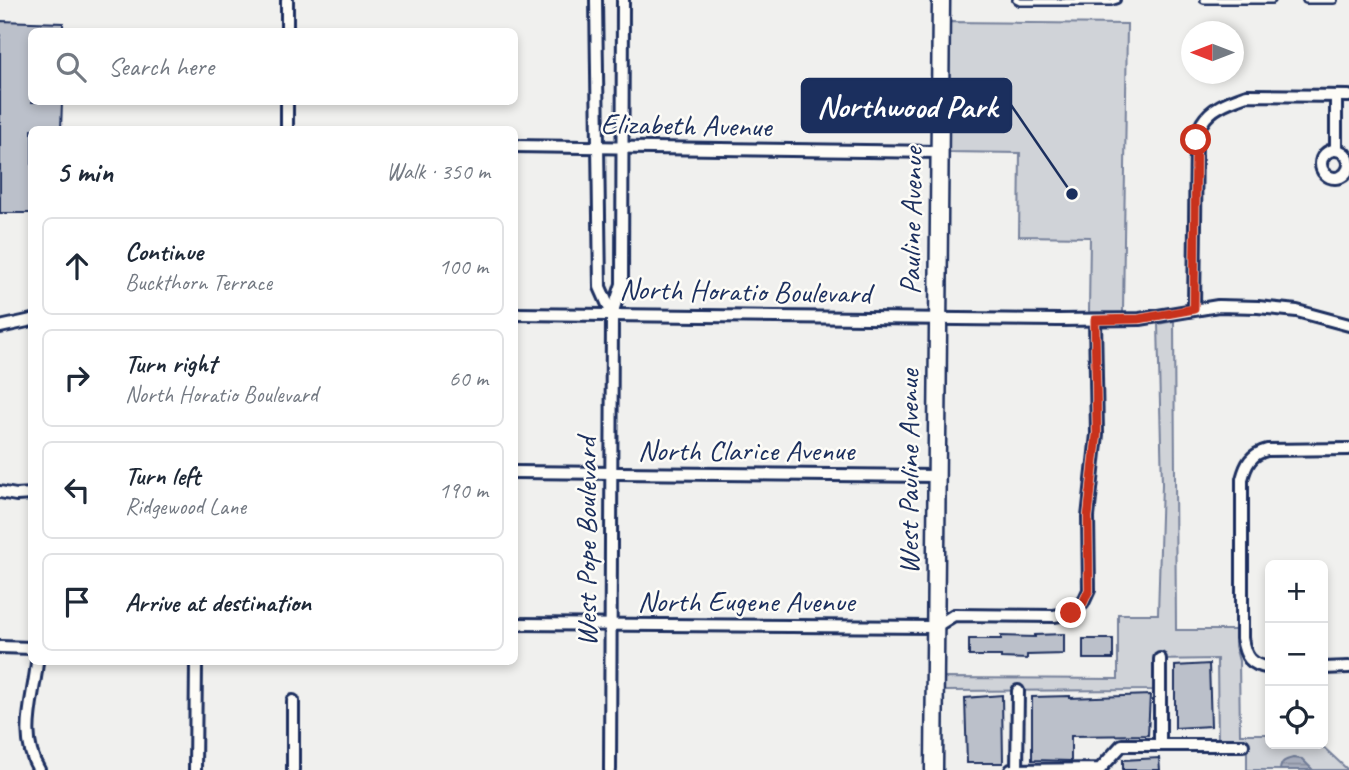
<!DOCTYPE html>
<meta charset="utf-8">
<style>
:root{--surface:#fff;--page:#f6f6f7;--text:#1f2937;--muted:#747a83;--line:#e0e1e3}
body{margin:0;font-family:Caveat,sans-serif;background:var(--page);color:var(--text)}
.controls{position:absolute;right:21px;bottom:21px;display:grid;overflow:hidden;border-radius:10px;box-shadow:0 4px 10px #0003}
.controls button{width:63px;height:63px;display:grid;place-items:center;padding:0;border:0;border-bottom:2px solid var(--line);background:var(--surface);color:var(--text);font:35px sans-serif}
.compass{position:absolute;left:1181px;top:21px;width:63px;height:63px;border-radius:50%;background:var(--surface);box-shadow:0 4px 10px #0003;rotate:270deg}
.stop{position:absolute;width:21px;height:21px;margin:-16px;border:5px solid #c8321e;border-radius:50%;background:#fff}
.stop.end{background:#c8321e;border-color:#fff;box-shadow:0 2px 7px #0008}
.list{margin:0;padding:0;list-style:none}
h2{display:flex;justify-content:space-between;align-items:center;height:91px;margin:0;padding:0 28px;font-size:30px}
h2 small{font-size:23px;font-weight:400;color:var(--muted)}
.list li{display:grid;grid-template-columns:46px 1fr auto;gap:21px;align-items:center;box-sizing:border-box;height:98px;margin:0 14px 14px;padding:0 14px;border:2px solid var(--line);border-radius:10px}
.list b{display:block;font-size:26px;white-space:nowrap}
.list p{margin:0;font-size:23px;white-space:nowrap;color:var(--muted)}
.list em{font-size:23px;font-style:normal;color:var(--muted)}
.icon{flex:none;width:38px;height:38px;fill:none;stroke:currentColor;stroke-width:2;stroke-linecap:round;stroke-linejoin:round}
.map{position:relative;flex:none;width:1349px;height:770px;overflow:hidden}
.search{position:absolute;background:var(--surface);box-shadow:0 4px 10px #0003;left:28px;top:28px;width:490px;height:77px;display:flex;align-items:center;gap:18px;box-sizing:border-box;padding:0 24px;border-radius:10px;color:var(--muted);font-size:26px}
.panel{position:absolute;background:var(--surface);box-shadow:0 4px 10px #0003;left:28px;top:126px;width:490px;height:539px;border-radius:10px}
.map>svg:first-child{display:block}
.green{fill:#d0d3d8;stroke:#76819b;stroke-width:2}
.water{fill:url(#water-rules);stroke:#6f7b97;stroke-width:2}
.building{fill:#bbc0ca;stroke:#1b2f5e;stroke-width:2}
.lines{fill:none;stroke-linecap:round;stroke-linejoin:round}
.lane-casing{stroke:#1b2f5e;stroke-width:10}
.street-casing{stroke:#1b2f5e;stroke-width:16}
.secondary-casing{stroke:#1b2f5e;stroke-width:21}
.lane{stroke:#fdfcf7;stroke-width:5}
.street{stroke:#fdfcf7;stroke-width:10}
.secondary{stroke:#fdfcf7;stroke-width:16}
.route{stroke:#c8321e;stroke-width:9}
.labels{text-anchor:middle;stroke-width:5;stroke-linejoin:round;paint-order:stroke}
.street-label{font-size:30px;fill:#1b2f5e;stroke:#fdfcf7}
.leader{fill:none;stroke:#1b2f5e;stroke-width:2.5}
.callout-dot{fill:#1b2f5e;stroke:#fdfcf7;stroke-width:2.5}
.callout{fill:#1b2f5e;stroke:#1b2f5e;stroke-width:2.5}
.callout-label{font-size:32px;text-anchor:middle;font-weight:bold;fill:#fff}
</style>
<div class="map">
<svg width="1349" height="770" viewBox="0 0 1349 770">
<defs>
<pattern id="water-rules" width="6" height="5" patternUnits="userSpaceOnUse" patternTransform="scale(1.75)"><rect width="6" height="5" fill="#a7adbd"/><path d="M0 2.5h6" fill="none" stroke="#878d9d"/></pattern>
</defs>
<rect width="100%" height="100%" fill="#f0f0ee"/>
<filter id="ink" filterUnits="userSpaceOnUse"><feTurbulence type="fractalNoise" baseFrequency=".0143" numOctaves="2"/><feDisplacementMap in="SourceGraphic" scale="14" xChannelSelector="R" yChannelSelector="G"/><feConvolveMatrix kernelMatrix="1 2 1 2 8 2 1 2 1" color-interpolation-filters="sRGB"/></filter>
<g filter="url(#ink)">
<g class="green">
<path d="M949,22L1127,24L1123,313L1089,312L1090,237L1019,236L1020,153L947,152Z"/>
<path d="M1174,321L1176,630H1235V646L1239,661L1240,734H1270V744H1320L1348,770H1247V741H1218L1217,659L1154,660L1153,690L944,691V678L1118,679V614H1158L1162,484L1158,324Z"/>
</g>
<path class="water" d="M1293,758L1302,759L1313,770H1280C1281,761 1285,760 1293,758Z"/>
<g class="building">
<path d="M0,21L63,23V32H32V102H62L61,130H32V213H0Z"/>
<path d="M1064,634V654L1027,655V659L1001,658V656H969V639H1001V636L1035,637V635Z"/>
<rect x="1083" y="639" width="30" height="20"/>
<path d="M1209,664L1211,726L1175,728V666Z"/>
<path d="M1002,695L1003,763H967L965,698Z"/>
<path d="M1150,695L1148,735L1071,736V761L1032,760V697L1070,696V698Z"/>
<path d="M1159,758L1160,770H1123V760Z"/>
</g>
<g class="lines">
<defs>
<g id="lane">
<path d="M1016,0L1020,2H1111L1117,0"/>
<path d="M1204,0H1272"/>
<path d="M1306,0H1334"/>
</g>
<g id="street">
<path d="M596,0L600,287L612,314"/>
<path d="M287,32V0"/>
<path d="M1336,96V150"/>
<path d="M287,130V102"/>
<path d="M514,146L940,152"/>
<circle cx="1335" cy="164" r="14"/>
<path d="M1194,309L1196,140C1198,135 1199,128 1202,123C1211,107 1230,101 1247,95L1349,96"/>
<path d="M514,314L1059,320L1140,319L1218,306L1258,307L1297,311L1349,325"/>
<path d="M0,327L32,320"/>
<path d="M514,472L936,476"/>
<path d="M0,492L16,495L32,494"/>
<path d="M514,624L935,627L954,615L1054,616L1071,613L1083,603L1089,590L1088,517L1097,434L1095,320"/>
<path d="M0,647L32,648"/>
<path d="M37,662C34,698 18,736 39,770"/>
<path d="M1270,668C1250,665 1245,657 1242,638V479C1246,464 1251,454 1267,450L1349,449"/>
<path d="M1323,668L1349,667"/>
<path d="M293,701V770"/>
<path d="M1160,745V659"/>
<path d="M195,770L196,662"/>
<path d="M610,770L612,314L622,284L623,0"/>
<path d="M1011,770L1100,769L1122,745H1243"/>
<path d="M1017,770L1018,691"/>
</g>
<path id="secondary" d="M934,770L941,0"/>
</defs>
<use href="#lane" class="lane-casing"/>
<use href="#street" class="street-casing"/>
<use href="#secondary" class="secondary-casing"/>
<use href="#lane" class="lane"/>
<use href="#street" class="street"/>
<use href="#secondary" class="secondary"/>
</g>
</g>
<g class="lines" filter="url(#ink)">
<path class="route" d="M1071,613L1083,603L1089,590L1088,517L1097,434L1095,320L1139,319L1194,309L1196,140"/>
</g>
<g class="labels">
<g class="street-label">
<text transform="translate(686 125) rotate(1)" y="10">Elizabeth Avenue</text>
<text transform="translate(911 221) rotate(-89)" y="10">Pauline Avenue</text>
<text transform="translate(745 291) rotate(1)" y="10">North Horatio Boulevard</text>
<text x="746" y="460">North Clarice Avenue</text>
<text transform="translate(908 472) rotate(-90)" y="10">West Pauline Avenue</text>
<text transform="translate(586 542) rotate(-90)" y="10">West Pope Boulevard</text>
<text x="746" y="611">North Eugene Avenue</text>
</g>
</g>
<path class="leader" d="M1072 194L1011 105"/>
<circle class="callout-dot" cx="1072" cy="194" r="7"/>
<rect class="callout" x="802" y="79" width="209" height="53" rx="7"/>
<g class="callout-label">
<text x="907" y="117">Northwood Park</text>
</g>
</svg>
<div class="controls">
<button>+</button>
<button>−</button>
<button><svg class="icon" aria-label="locate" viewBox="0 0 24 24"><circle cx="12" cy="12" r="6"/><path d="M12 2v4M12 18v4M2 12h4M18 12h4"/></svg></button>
</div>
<svg class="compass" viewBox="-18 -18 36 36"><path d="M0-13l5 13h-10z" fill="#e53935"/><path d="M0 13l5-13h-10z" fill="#747a83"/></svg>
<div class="stop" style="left:1196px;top:140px"></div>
<div class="stop end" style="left:1071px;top:613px"></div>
<div class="search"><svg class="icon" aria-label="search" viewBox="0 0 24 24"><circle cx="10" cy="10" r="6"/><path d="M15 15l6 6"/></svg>Search here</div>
<section class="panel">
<h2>5 min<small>Walk · 350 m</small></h2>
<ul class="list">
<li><svg class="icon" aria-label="ahead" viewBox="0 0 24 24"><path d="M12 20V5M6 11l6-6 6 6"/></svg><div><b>Continue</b><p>Buckthorn Terrace</p></div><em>100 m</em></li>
<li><svg class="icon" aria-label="right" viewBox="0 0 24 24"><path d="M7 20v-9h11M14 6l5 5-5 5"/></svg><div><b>Turn right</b><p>North Horatio Boulevard</p></div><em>60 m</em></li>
<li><svg class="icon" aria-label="left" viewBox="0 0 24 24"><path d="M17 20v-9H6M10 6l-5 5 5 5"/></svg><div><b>Turn left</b><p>Ridgewood Lane</p></div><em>190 m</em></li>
<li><svg class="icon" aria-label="arrive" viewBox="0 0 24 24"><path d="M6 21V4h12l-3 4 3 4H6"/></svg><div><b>Arrive at destination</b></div></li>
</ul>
</section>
</div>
